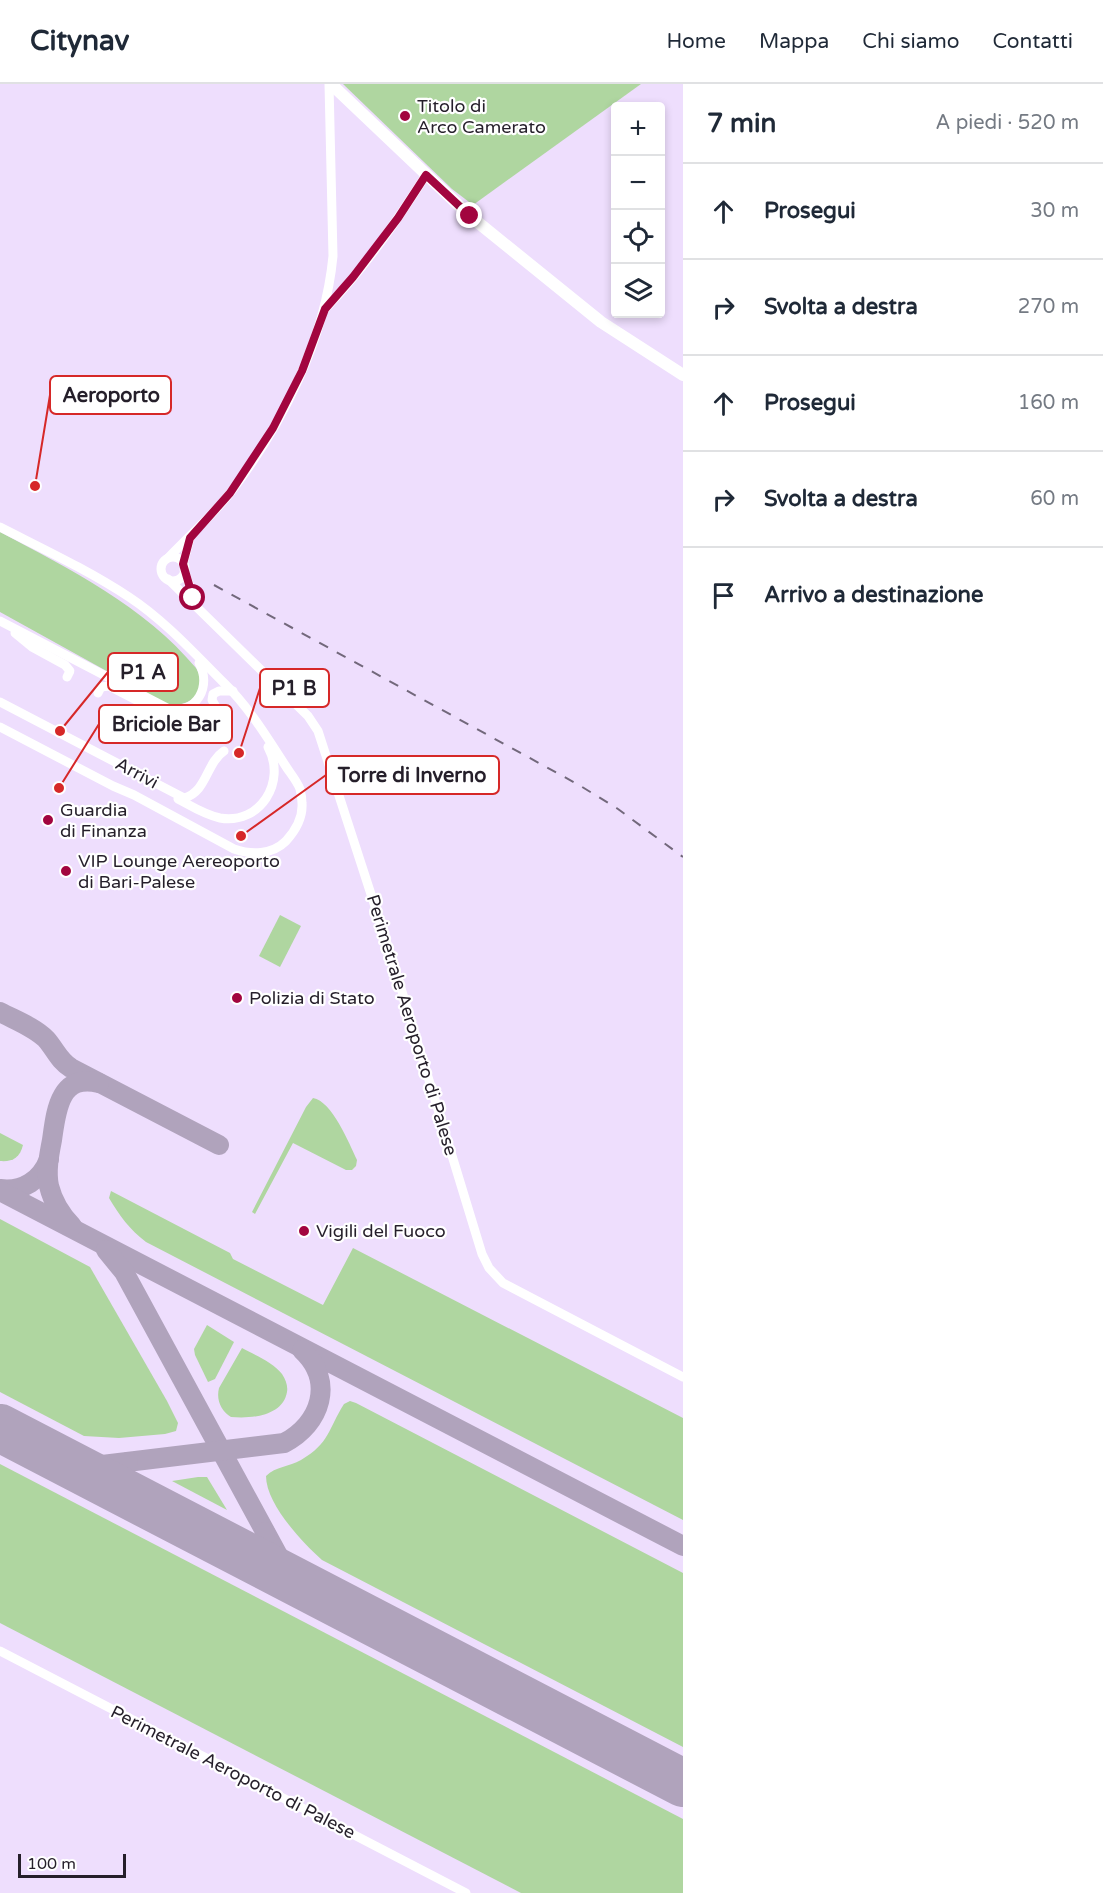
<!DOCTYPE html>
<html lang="it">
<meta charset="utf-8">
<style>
:root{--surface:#fff;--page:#f2f2f3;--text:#1f2937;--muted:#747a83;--line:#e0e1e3}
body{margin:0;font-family:"Varela Round",sans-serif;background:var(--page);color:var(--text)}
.controls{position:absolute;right:18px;top:18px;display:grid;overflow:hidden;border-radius:6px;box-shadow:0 3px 9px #0003}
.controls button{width:54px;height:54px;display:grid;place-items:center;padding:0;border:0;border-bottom:2px solid var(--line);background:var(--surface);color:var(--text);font:30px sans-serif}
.scale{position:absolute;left:18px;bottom:15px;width:108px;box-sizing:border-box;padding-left:6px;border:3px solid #251f2a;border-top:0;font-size:16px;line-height:21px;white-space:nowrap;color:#251f2a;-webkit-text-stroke:4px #fff;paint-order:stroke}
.stop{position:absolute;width:18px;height:18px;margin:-14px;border:4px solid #a2053f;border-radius:50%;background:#fff}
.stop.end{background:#a2053f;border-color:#fff;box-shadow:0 2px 6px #0008}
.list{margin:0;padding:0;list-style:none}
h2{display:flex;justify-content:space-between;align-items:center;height:78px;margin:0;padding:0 24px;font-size:26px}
h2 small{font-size:20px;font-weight:400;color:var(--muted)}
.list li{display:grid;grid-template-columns:39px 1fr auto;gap:18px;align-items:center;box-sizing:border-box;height:96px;padding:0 24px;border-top:2px solid var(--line)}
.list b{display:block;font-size:22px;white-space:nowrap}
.list em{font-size:20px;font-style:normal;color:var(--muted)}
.icon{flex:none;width:33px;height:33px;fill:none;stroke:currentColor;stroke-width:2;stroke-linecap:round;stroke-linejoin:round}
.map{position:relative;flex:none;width:683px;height:1809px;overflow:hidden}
header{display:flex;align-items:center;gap:36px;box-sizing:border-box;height:84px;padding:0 30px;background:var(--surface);border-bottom:2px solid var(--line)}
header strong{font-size:28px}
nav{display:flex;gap:33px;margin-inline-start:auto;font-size:21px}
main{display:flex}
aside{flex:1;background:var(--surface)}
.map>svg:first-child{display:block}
.green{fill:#afd6a0}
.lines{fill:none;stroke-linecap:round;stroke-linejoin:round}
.taxiway{stroke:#b0a3bc;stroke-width:20}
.runway{stroke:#b0a3bc;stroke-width:48}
.minor{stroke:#fff;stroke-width:9}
.major{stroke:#fff;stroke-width:12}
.rail{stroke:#72687b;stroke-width:2;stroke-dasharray:10 10;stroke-linecap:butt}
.route{stroke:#a2053f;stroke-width:8}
.poi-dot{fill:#a2053f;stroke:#fff;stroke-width:2}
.labels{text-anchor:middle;stroke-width:4.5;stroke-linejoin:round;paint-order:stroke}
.poi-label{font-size:18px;fill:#251f2a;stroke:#fff;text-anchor:start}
.street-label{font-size:18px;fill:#251f2a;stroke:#fff}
.leader{fill:none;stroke:#d62828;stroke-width:2}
.callout-dot{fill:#d62828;stroke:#fff;stroke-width:2}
.callout{fill:#fff;stroke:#d62828;stroke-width:2}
.callout-label{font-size:20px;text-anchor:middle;font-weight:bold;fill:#251f2a}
</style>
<header>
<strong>Citynav</strong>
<nav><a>Home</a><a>Mappa</a><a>Chi siamo</a><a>Contatti</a></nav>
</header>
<main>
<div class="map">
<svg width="683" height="1809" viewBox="0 0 683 1809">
<rect width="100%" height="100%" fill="#eedefd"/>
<g class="green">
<path d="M343,0H641L473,121L452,105Z"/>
<path d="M0,448C70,485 144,522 196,584C210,607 191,623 168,621L0,528Z"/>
<path d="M280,831L301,842L280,883L259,872Z"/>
<path d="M313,1014C332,1017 349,1059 357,1076L356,1082L352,1086H346L293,1059L255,1130L252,1128L306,1023Z"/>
<path d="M0,1049L23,1061C20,1074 12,1078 0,1077Z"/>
<path d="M111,1107L230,1169L233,1175L323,1221L353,1164L683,1334V1436L146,1158C130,1146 119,1131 109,1114Z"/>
<path d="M0,1135L90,1183L167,1317L178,1339L176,1347L165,1350L119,1354L84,1352L0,1308Z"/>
<path d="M207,1241L234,1258L215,1295L208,1298L195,1271L194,1265Z"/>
<path d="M242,1264C255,1271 274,1279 282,1290C286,1296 288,1302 287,1308C283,1332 251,1335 231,1333C221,1327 216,1316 219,1304Z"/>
<path d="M350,1317L356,1319L683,1489V1663L322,1476C302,1458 266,1420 266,1392C276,1382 289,1383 301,1376C330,1359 328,1345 344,1320Z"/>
<path d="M0,1380L683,1735V1809H521L0,1539Z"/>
<path d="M198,1393H207L227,1426L172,1397Z"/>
</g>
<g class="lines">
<g class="taxiway">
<path d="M0,928C15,936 34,943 46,955C55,965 59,977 71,984L219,1061"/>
<path d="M0,1105C23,1108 41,1096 49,1075"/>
<path d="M0,1107L683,1462"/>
<path d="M72,1142C61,1131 53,1118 49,1102C46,1087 49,1071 52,1056C56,1028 59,989 99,999"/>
<path d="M106,1166L124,1188L280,1475L287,1487L305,1503"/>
<path d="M60,1376L73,1380L94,1382L284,1359C321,1340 335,1297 302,1266"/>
<path d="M126,1410C116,1397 115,1390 128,1378"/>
<path d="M239,1469C256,1473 265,1466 265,1448"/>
</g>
<path class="runway" d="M0,1344L683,1699"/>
<g class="minor">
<path d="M325,225C364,185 396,138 426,91"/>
<path d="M0,443C43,465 88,486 129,513C164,536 194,569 224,599C248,622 267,653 285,681C290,689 297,697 300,705C301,709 302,715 302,719C303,733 295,747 286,757C272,771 251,771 234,765L134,711L113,702L0,643"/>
<circle cx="173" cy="485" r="12"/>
<path d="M168,474C189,452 212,432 231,408C282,341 325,256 333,172L329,0"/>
<path d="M183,480L190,454"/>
<path d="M184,486L196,520"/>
<path d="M168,495L308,632L318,647L393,878L482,1170L489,1184L503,1199L683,1293"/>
<path d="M0,537L169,625C197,630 212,602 199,579"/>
<path d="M15,549L32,563L65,581L70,587L67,593"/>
<path d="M98,609L101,603L109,602L142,619L160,624"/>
<path d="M0,618L184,714C207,708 206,679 224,667"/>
<path d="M222,633L212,616L213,610L219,607H233"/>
<path d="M178,715C191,722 205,731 220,734C260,741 287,698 268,663"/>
<path d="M0,1567L466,1809"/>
</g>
<path class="major" d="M331,0L470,132L601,238L683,291"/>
<path class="rail" d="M214,501L579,701L618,725L683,773"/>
</g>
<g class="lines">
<path class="route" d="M193,514L183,480L190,454L230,409L273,344L302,287L325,225L353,193L398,134L426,91L470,132"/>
</g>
<g class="poi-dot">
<circle cx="405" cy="32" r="6"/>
<circle cx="48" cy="736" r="6"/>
<circle cx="66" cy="787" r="6"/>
<circle cx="237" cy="914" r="6"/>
<circle cx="304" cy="1147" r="6"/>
</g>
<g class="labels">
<g class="poi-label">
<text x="417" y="28">Titolo di<tspan x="417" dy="21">Arco Camerato</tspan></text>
<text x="60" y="732">Guardia<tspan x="60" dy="21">di Finanza</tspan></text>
<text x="78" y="783">VIP Lounge Aereoporto<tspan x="78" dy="21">di Bari-Palese</tspan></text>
<text x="249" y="920">Polizia di Stato</text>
<text x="316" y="1153">Vigili del Fuoco</text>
</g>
<g class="street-label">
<text transform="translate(137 689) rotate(28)" y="6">Arrivi</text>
<text transform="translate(412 941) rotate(73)" y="6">Perimetrale Aeroporto di Palese</text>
<text transform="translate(233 1688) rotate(27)" y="6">Perimetrale Aeroporto di Palese</text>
</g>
</g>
<path class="leader" d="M35 402L50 311M60 647L108 588M239 669L260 604M59 704L99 640M241 752L326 691"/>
<g class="callout-dot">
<circle cx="35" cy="402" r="6"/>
<circle cx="60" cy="647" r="6"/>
<circle cx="239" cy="669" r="6"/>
<circle cx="59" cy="704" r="6"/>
<circle cx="241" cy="752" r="6"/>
</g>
<g class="callout">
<rect x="50" y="292" width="121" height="38" rx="6"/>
<rect x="108" y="569" width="70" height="38" rx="6"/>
<rect x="260" y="585" width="69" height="38" rx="6"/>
<rect x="99" y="621" width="133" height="38" rx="6"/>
<rect x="326" y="672" width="173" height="38" rx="6"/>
</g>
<g class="callout-label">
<text x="111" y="318">Aeroporto</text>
<text x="143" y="595">P1 A</text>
<text x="294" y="611">P1 B</text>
<text x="166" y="647">Briciole Bar</text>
<text x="412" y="698">Torre di Inverno</text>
</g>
</svg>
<div class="controls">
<button>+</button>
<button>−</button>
<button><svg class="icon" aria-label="locate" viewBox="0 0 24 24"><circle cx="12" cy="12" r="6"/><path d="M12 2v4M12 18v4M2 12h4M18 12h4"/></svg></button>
<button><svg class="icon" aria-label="layers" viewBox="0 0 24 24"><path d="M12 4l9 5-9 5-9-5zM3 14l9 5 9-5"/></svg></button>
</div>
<div class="scale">100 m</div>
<div class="stop" style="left:193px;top:514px"></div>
<div class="stop end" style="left:470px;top:132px"></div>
</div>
<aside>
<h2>7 min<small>A piedi · 520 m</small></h2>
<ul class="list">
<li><svg class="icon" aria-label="ahead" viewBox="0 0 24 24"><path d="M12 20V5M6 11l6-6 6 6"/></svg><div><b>Prosegui</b></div><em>30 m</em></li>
<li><svg class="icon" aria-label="right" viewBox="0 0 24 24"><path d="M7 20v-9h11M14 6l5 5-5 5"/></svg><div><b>Svolta a destra</b></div><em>270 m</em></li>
<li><svg class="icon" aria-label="ahead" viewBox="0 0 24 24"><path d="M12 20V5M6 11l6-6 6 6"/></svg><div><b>Prosegui</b></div><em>160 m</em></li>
<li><svg class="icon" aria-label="right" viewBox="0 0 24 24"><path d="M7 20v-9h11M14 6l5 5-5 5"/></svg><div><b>Svolta a destra</b></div><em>60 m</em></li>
<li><svg class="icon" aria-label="arrive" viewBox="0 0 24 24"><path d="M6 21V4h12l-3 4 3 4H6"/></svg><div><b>Arrivo a destinazione</b></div></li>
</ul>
</aside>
</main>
